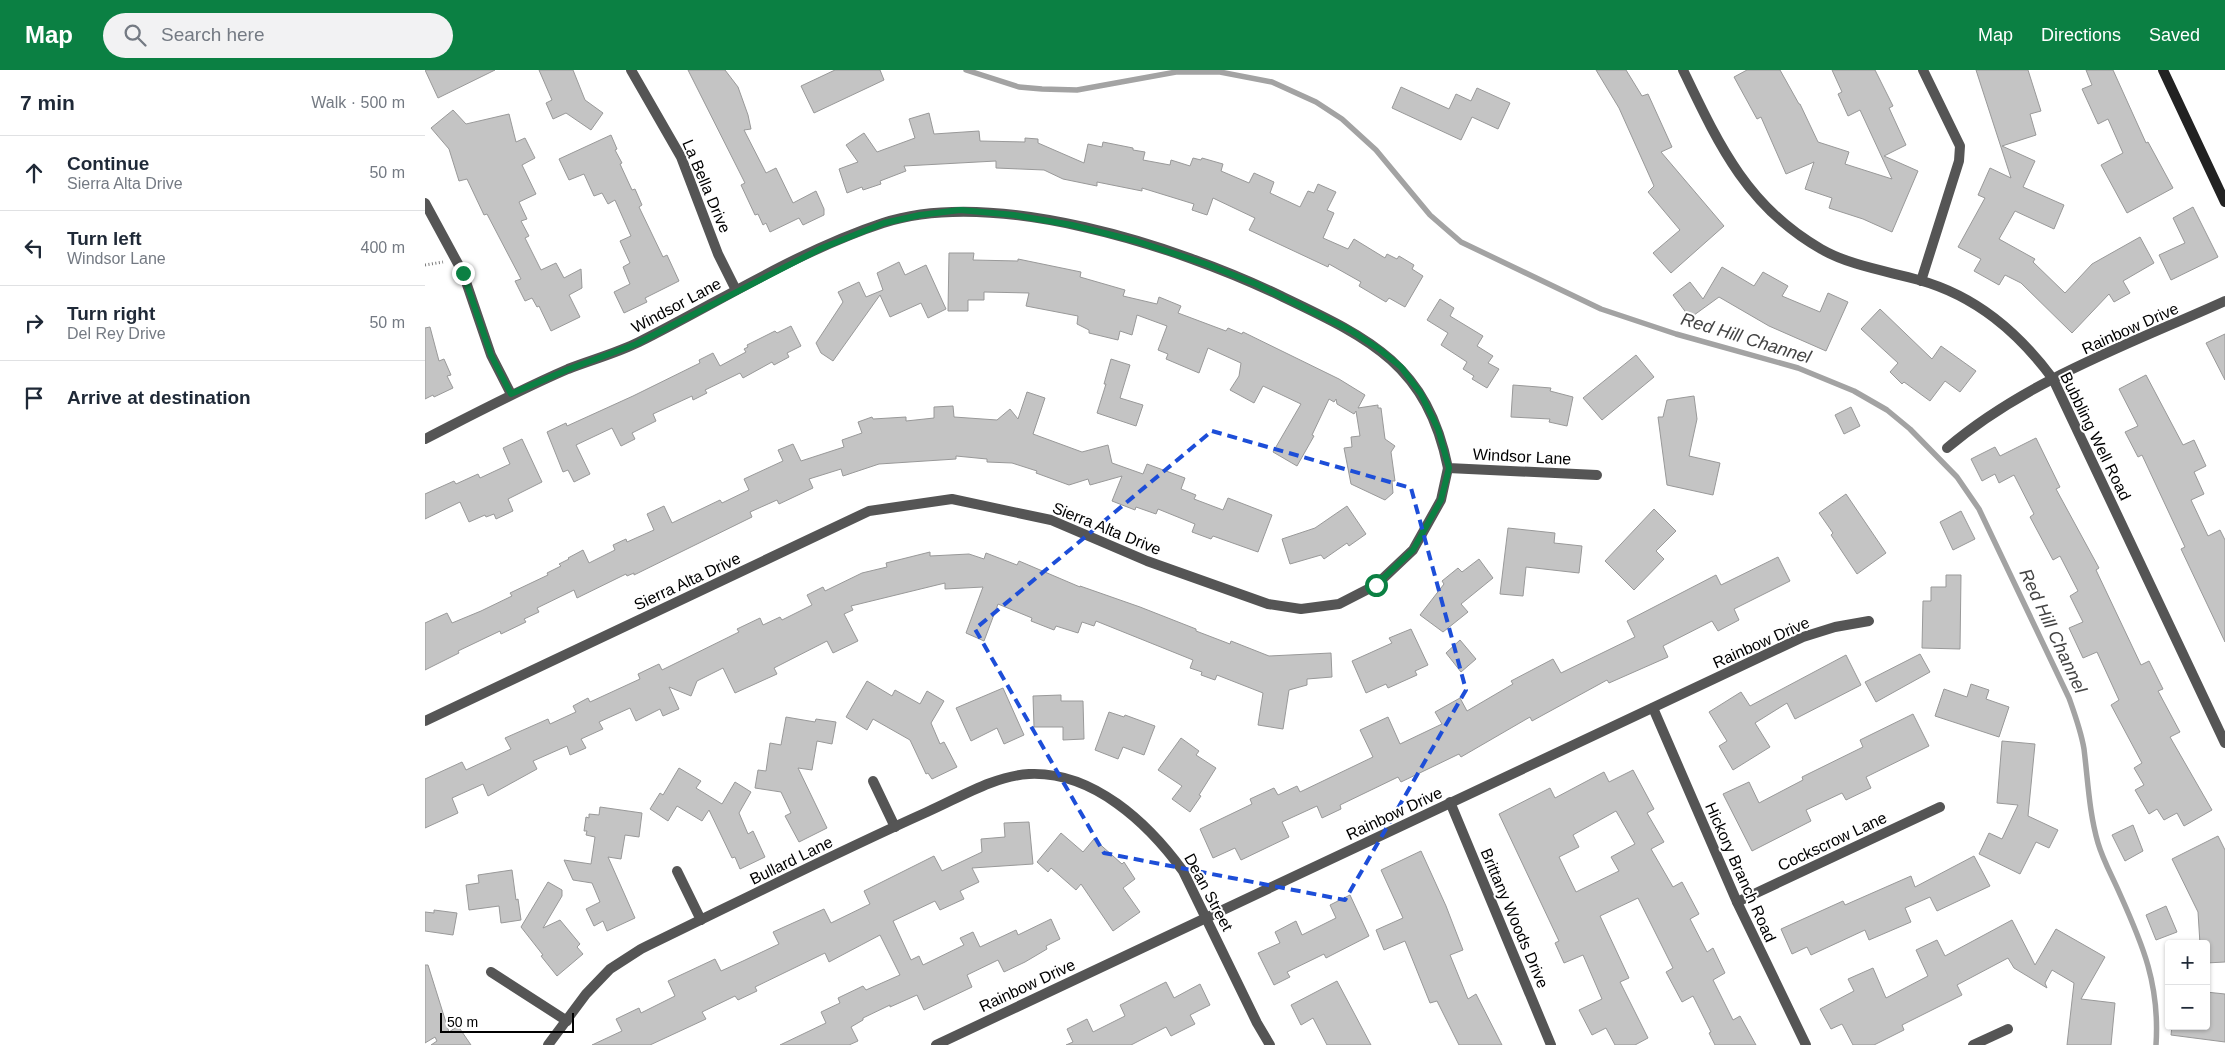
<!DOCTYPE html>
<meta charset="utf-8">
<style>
:root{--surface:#fff;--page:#f2f2f3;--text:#1f2937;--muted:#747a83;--line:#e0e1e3;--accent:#0b8043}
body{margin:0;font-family:Helvetica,sans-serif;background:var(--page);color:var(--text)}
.controls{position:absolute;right:15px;bottom:15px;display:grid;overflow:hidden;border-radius:5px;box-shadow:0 1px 4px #0004}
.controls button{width:45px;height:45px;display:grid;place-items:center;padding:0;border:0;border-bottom:1px solid var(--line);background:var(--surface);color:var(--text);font:25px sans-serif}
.scale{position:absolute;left:15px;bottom:12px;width:134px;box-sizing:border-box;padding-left:5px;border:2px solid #000;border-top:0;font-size:14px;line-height:18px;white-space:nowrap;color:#000;-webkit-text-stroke:4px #fff;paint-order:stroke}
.stop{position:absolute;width:15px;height:15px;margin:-11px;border:4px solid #0b8043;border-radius:50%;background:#fff}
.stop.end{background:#0b8043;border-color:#fff;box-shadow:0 1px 5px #0008}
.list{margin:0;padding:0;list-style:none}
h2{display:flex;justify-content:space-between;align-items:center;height:65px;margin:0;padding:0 20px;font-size:21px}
h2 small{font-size:16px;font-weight:400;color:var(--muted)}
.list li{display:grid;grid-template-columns:32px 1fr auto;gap:15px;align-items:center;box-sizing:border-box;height:75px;padding:0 20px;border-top:1px solid var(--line)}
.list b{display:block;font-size:19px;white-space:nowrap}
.list p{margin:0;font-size:16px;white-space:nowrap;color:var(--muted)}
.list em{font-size:16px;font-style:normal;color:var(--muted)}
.icon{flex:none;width:28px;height:28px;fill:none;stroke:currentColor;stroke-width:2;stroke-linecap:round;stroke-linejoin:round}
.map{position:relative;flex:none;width:1800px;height:975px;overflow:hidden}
header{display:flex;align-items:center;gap:30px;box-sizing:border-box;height:70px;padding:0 25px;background:var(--accent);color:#fff}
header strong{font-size:24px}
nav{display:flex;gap:28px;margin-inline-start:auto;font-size:18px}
.search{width:350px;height:45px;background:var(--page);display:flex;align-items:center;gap:12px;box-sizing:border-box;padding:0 18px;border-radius:28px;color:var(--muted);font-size:19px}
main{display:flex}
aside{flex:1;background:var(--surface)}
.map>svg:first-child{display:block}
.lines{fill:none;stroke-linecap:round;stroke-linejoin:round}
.stream{stroke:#a3a3a3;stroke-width:5.5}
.building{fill:#c4c4c4;stroke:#999;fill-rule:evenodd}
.path{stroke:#777;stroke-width:3;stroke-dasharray:1 2.5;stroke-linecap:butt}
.street{stroke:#555;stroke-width:10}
.secondary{stroke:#222;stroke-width:10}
.route{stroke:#0b8043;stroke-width:6}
.marked{fill:none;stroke:#1d4ed8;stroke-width:4;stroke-dasharray:10 6;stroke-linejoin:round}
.labels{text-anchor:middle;stroke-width:4;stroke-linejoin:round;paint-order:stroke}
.street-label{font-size:16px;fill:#000;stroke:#fff}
.water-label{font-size:18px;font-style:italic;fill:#444;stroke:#fff}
</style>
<header>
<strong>Map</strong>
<div class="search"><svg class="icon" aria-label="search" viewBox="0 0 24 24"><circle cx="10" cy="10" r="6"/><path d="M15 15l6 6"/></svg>Search here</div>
<nav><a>Map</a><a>Directions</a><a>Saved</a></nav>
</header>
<main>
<aside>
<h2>7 min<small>Walk · 500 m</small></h2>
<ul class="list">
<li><svg class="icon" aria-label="ahead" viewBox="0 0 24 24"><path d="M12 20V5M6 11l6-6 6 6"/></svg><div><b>Continue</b><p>Sierra Alta Drive</p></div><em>50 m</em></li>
<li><svg class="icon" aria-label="left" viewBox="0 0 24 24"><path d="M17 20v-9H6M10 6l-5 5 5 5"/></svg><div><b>Turn left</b><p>Windsor Lane</p></div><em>400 m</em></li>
<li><svg class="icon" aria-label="right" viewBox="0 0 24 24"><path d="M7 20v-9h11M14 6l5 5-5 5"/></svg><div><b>Turn right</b><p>Del Rey Drive</p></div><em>50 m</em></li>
<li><svg class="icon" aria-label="arrive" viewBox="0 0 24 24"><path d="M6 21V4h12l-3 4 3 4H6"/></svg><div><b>Arrive at destination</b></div></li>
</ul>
</aside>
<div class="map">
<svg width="1800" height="975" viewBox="0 0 1800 975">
<rect width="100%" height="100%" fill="#fff"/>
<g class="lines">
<path class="stream" d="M541,0L594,17L617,19L652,20L751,2H795L847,12L891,32L917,49L951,80L1005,145L1036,172L1176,239L1251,264L1373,298L1429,321L1462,340L1485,359L1532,407L1554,439L1644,628C1650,645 1656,661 1659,679C1663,711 1664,742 1673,773C1678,790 1687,806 1694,822C1718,875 1735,915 1731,975"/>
</g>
<g class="building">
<path d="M0,0H70L13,28Z"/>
<path d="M114,0H148L160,30L178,43L166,60L141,43L128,49L121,33L127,30Z"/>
<path d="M263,0H300L313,17L323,45L326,59L319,60L341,103L351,98L368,133L391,121L399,139V145L378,155L374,148L345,162L341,153L338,155L333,144L330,145L316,115L320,113Z"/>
<path d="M410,0H455L459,10L389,43L376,16Z"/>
<path d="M1171,0H1201L1217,26L1223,24L1247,77L1236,82L1299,156L1246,203L1228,183L1255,160L1223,122L1229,116L1194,38Z"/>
<path d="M1322,0H1355L1374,34H1375L1393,72L1424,82L1420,94L1467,109L1435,40L1423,46L1413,24L1417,22L1407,0H1450L1468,36L1464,38L1481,75L1459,86L1493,101L1467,162L1438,149L1404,138L1407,128L1380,119L1389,92L1361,104L1336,47L1332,49L1309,7Z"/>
<path d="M1551,0H1603L1616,41L1605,44L1611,65L1577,76L1610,91L1598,117L1639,135L1629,159L1590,141L1574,169L1610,189L1608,192L1640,223L1667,194L1715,167L1729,193L1698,211L1705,223L1689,232L1684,224L1647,263L1596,213L1580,205L1574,215L1549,201L1556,189L1533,177L1560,128L1553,125L1565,98L1586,108Z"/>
<path d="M1661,0H1688L1721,73L1723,72L1748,118L1702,143L1676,95L1698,83L1683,49L1673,54L1657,19L1667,15Z"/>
<path d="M976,17L1024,39L1031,24L1046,31L1052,18L1085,33L1073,59L1047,47L1036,70L967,38Z"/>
<path d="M28,40L41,54L84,44L91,72L100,68L110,88L97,95L111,124L94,132L102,149L96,151L104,166L100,168L116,200L131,193L139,208L156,199L157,218L144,225L155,247L126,261L114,236L112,237L107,228L100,231L90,211L96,209L62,144L59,145L42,109L34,111L24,79L6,58Z"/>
<path d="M504,43L509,64L554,61L555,71L600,72V68L613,69V73L659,93L663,74L677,77L678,72L708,78V80L720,82L718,90L745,95L746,90L765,96L768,88L776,90L777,88L798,94L796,101L824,113L829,103L849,112L845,123L875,137L883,121L889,123L893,114L911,122L902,140L909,143L898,168L923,179L929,169L960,188L962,184L972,189L974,186L989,195L987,199L998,206L980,237L964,228L961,232L934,216L936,212L904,194L903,197L824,160L830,148L788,128L782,145L767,140L769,134L717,118V121L672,112V116L638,109L619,100L571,98V91L479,96L481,101L455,111L456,114L438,120L437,117L422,123L414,99L433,92L421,75L439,63L452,82L490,68L484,49Z"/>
<path d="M186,65L192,79L190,80L197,93L195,94L207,120L210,119L217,135L214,137L238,187L242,185L254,211L220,228L222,232L199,243L189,222L205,214L198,197L205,193L195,171L206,166L190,130L183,134L177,123L169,126L159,104L144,110L134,89Z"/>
<path d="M1768,137L1793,187L1746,210L1734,185L1760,173L1748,148Z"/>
<path d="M524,183H549L548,190L593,191V189L656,202L655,207L700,220L698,226L732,234L734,227L756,236L753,243L801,261L803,258L817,264L818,262L914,309L940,325L933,338L953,335V338H956L960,369L970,376L966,382L970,411H967L968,423L960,430L926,414L919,378L927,377L926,367L935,366L931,341L929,344L912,334L911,329L909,332L904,329L887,365L889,366L872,396L848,382L876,334L838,316L829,333L805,320L814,306L816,293L783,278L774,303L741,289L743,284L733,280L742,256L712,245L707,265L695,261L693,270L664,263V260L652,254L653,246L601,236L604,223L559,222V230H543V241H523Z"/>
<path d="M474,192L480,205L501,195L521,239L503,248L496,233L465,247L455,225L408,291L396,283L391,273L418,232L413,222L434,212L441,227L458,220L452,203Z"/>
<path d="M1297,197L1329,216L1338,202L1363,216L1357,226L1395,242L1403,223L1423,232L1401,281L1344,256L1294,227L1265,248L1248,225L1265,212L1278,229Z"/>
<path d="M1015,229L1029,238L1025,246L1058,266L1052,276L1068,286L1063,293L1074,299L1062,318L1047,309L1049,306L1038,299L1042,292L1016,275L1023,263L1002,250Z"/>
<path d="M1455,239L1507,289L1516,276L1551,301L1535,322L1520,311L1505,331L1479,312L1477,314L1465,302L1473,293L1436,259Z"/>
<path d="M366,256L376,276L362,283L364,287L349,295L347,292L318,308L315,303L280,320L282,323L268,330L267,326L228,344L231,351L207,363L210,369L196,376L187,358L151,375L165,404L149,412L143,400L138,402L122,362L141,353L142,356L208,326L275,293L274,290L288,283L295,296L321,282L319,279L323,277L322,275L350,261L352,263Z"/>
<path d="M5,257L14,291L19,289L26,305L22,306L28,318L9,327L8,325L0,329V258Z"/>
<path d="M1800,264V310L1781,273Z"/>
<path d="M1211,285L1229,307L1177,350L1158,328Z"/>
<path d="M686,289L705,295L695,328L718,335L711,356L672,343L681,314H679Z"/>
<path d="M1721,305L1758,375L1769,370L1781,396L1769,402L1779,424L1766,430L1783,466L1795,460L1800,470V572L1756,479L1760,477L1717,385L1713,387L1700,362L1713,356L1694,319Z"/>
<path d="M1088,315L1126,318L1125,321L1148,327L1142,356L1124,352L1125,349L1086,347Z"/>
<path d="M602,322L620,328L608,364L657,382L683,375L687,393L718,404L722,394L760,408L756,419L771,425L769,429L798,440L803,428L847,445L833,482L788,466L786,469L767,462L770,454L733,439L731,444L711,437L710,440L687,431L697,406L665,415L663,409L644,415L611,403L612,401L587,393L562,392V389L531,386V389L454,394L418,406L416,399L384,409L388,418L354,434L352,430L325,442L327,447L209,505V503L202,506L201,504L152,528L149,520L112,538L114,542L99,549L101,552L76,564L75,561L33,581L34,583L0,600V553L22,543L27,553L56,541L87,526L85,523L123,505L122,503L136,496L134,494L144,489L143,488L158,480L164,493L190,480L188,475L201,469L202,472L229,460L222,444L239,436L247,453L295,430L297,433L324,420L319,409L358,391L353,380L368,374L376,391L419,377L417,370L437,363L433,352L447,347L448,349L481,347V351L509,348V337L528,336L529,347L572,350L585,339L593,349Z"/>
<path d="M1269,326L1272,349L1264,386L1295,393L1288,425L1242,415L1233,347H1238L1242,330Z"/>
<path d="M1426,337L1435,356L1419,364L1410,345Z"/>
<path d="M1611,368L1635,417L1631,419L1674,498L1671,500L1716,595L1724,591L1738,619L1733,621L1755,662L1745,667L1787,740L1759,756L1752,743L1739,750L1732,739L1724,744L1710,720L1719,715L1709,698L1717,693L1686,635L1694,630L1672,582L1658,588L1644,558L1658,552L1645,526L1653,521L1635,486L1628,490L1605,447L1609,444L1589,405L1574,413L1570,404L1557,411L1546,389L1570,377L1575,386Z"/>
<path d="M97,369L117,412L83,429L88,441L71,449L69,444L61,447L60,445L44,452L35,432L0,449V424L29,411L31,414L53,404L55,408L85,394L78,378Z"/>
<path d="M1421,424L1461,483L1432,504L1406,465L1408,463L1394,443Z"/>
<path d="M922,436L941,464L924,476L922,473L899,489L896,485L865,494L857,469L890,458Z"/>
<path d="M1229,439L1251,461L1231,481L1239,489L1209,520L1180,491Z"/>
<path d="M1536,441L1550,469L1528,480L1515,452Z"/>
<path d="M1083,458L1130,463L1129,473L1157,476L1154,503L1101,497L1098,526L1075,524Z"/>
<path d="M505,482V486L544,484L559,489L561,483L592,495L594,491L655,517V516L715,537L771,559V561L805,574L806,571L844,586L906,583L907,607L882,609V615L864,620L858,659L833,655L838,623L792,605L790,610L776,605L777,602L765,598L768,590L671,551L669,556L657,552L653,563L631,556L629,560L606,551L607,548L573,534L559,571L541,563L558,517L520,519V513L426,536L428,540L419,544L433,571L408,583L402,571L349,598L352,604L310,623L298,598L272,611L266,626L244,617L254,639L238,646L235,639L211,651L205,638L174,652L178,659L156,669L161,678L145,685L142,676L108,691L112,699L63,726L58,714L27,728L33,743L0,758V709L37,692L41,700L86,679L80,668L123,649L125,654L151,642L148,636L163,628L165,632L215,609L213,604L234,594L237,600L314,562L312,559L335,548L338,555L355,547L357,550L387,535L382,525L398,517L400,521L437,503L462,497L461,493Z"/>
<path d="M1353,487L1365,511L1309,539L1314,550L1293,561L1287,551L1238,576L1243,587L1184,613L1182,610L1107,651L1105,647L1036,687L1034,684L976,712L973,707L915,735L916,739L897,748L892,736L857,752L864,767L816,790L810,778L788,788L775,759L827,734L825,729L849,718L853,725L872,716L875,722L948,687L935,660L963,647L975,674L1017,654L1010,642L1035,628L1042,641L1088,614L1086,611L1128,589L1136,603L1210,567L1202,551L1291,505L1296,515Z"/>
<path d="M1054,489L1068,508L1036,534L1043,542L1018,562L995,545L1019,514L1017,511L1033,498L1037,502Z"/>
<path d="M1521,505H1536L1535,579L1497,578L1498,531H1506V517H1521Z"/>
<path d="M986,559L1003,595L990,601L992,605L963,618L961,614L941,623L927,591L967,573L964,568Z"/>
<path d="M1035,570L1051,589L1036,602L1021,583Z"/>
<path d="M1495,584L1505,602L1451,632L1440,612Z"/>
<path d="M1421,585L1436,615L1370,649L1362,633L1330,653L1345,677L1308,700L1294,676L1302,671L1284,642L1316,622L1325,636Z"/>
<path d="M442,611L467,626L470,620L495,634L502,621L519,631L506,653L515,674L519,672L532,697L507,709L503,703L501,704L485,670L448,649L442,660L421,647Z"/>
<path d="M1546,614L1564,620L1561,629L1584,637L1574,667L1510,646L1519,619L1542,627Z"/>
<path d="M578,618L599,665L579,674L572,658L546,671L531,638Z"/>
<path d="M636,625V631H658L659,669L638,670V657H609L608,626Z"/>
<path d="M684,642L699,647L700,645L730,656L719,685L698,677L693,689L670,680Z"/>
<path d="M1488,644L1504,676L1441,707L1446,718L1421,730L1417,723L1381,740L1386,751L1327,781L1298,724L1324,712L1334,733L1378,710L1377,707L1438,677L1435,670Z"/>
<path d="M361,647L390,652L391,649L411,652L407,674L392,671L387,700L373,698L402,758L374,772L360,746L366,743L356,722L330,718L333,700L341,701L345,673L356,675Z"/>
<path d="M756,668L774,681L771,685L791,698L774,725L776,726L765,742L747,729L757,716L733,700Z"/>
<path d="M1577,671L1610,674L1603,746L1633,760L1624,778L1611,772L1595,804L1554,784L1564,763L1577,769L1593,735L1572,733Z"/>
<path d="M254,698L276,711L271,718L297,734L310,712L326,722L314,743L323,764L328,761L340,787L315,799L310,787L307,788L284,740L277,751L252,736L243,751L225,739L235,723L238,725Z"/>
<path d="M1208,700L1229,739L1222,743L1239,772L1226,779L1248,817L1257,812L1274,844L1265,849L1282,882L1288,878L1300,903L1288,910L1308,950L1315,946L1331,975H1290L1284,963L1286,962L1268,926L1257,932L1241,902L1248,898L1213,828L1175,846L1204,908L1195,912L1223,968L1210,975H1190L1181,958L1167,965L1154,940L1177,929L1158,885L1139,893L1130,873L1134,871L1074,744L1125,718L1130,728L1179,702L1184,712ZM1191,741L1210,774L1186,787L1194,801L1151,822L1134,787L1154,777L1148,765Z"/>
<path d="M175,737L217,743L214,767L200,765L196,789L183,787L210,848L182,861L178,851L169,856L161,839L175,832L167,813L148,810L139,790L166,794L170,767L161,765L162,761H159L161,747L164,748V744L174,745Z"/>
<path d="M604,752L608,794L547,798L554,812L535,821L539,829L515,840L510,831L468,851L486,890L494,886L498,895L539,875L535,868L548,862L555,877L591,860L593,865L626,849L635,869L621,876L622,879L600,892L579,902L573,890L542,905L547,917L499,940L492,925L465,937V935L438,948V950L426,957L433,971L424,975H355L401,953L396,942L415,933L413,928L438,916L441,920L475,905L455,865L404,892L400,883L330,917L332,921L313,930L310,926L277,942L281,949L225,975H167L197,961L191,949L214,938L216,943L250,926L243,911L290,889L296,901L318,891L354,874L348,862L399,839L406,853L445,834L439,821L509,786L517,801L557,782L556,769L580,767L579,753Z"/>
<path d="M1708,755L1718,781L1700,791L1687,765Z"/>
<path d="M636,763L658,782L669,769L697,794L699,792L710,809L698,818L715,842L688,861L656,814L651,820L626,798L623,802L612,792Z"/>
<path d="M1793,766L1800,780V892L1781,893V874H1775L1773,842L1747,789Z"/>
<path d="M996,781L1021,836L1038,880L1025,885L1043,929L1051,924L1077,975H1034L1012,931L1005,933L980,871L959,880L951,860L978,848L956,800Z"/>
<path d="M1549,786L1565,816L1512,841L1505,827L1480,838L1486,852L1444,870L1440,860L1386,885L1382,877L1367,884L1356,859L1418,831L1420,835L1486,806L1490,817Z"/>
<path d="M87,800L91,830L93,829L96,850L76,853L74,836L44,840L41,815L54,813L53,805Z"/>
<path d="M123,812L137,820V826L118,858L135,850L155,874L152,877L158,884L132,906L116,886L118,885L96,857Z"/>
<path d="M925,825L944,866L901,888L899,884L862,902L865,907L849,915L833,883L855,873L850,862L871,851L877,865L911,848L905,835Z"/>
<path d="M1741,836L1752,862L1731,870L1721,845Z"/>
<path d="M9,840L32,843L28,865L0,861V842L9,843Z"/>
<path d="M1587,850L1610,895L1631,859L1680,887L1656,929L1690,933L1686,975H1642L1649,913L1627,900L1620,913L1622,918L1589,898L1583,888L1532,915L1537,925L1477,955L1479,960L1449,975H1428L1417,954L1406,959L1395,939L1429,921L1423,909L1448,898L1461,928L1503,906L1491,880L1512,870L1520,886Z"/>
<path d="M0,895H3L24,962L33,956L46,975H6L12,971L10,967L0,973Z"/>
<path d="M912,911L946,975H902L888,948L876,955L866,935Z"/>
<path d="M741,912L749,928L775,914L785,935L765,945L770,954L746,966L741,957L706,975H641L648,972L642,959L662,949L668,962L700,946L695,935Z"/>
<path d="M1781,922L1800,924V972L1746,965L1747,956H1781Z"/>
</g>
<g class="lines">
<path class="path" d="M0,195L18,192"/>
<g class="street">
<path d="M206,0L256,87L293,184L311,220"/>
<path d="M1258,0C1293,73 1322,137 1396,179C1426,196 1462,201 1494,210C1551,226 1593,262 1628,309L1800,673"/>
<path d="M0,133L38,203L66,285L86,324"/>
<path d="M1496,211L1534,91L1535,76L1498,0"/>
<path d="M0,369C47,345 94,320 143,299C166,290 192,283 214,272C294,232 373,181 458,153C570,117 752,176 856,226C944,268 1002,294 1023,398L1172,405"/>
<path d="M1522,378C1602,310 1705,274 1800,231"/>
<path d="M1228,638L1312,832L1381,975"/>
<path d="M0,651L444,441L527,429L626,450L722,491L843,534L876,539L914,534L951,515L988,480L1016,430L1023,398"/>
<path d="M448,711L470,757"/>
<path d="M1025,732L1126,975"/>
<path d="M252,801L276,850"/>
<path d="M1312,832L1515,737"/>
<path d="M66,902L142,951"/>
<path d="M123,975L161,924L185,899L216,879C311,833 406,785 502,742C534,728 569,706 604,704C668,701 723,753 758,801L832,953L845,975"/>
<path d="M511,975L1378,567L1410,557L1444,551"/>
<path d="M1548,975L1583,959"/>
</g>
<path class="secondary" d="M1738,0L1800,132"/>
</g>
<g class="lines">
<path class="route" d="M38,203L66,285L86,324L144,299L211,274L397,178L459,153L495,145L535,140L589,145L647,155L711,171L781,194L831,214L925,260L954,279L976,297L996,324L1013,359L1024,398L1016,430L988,480L951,515"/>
</g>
<path class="marked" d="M787,361L986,418L1041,620L920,830L679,783L550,559Z"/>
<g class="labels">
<g class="street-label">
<text transform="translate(282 116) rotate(67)" y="6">La Bella Drive</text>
<text transform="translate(251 235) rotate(-28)" y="6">Windsor Lane</text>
<text transform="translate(1705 258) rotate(-24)" y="6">Rainbow Drive</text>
<text transform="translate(1671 366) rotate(64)" y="6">Bubbling Well Road</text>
<text transform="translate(1097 386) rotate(3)" y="6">Windsor Lane</text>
<text transform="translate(682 458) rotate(22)" y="6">Sierra Alta Drive</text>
<text transform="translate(262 511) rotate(-25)" y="6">Sierra Alta Drive</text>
<text transform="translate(1336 572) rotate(-24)" y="6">Rainbow Drive</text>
<text transform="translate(969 743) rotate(-25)" y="6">Rainbow Drive</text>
<text transform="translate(1407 771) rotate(-25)" y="6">Cockscrow Lane</text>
<text transform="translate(366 790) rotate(-26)" y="6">Bullard Lane</text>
<text transform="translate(1316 802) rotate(66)" y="6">Hickory Branch Road</text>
<text transform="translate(784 822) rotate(62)" y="6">Dean Street</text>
<text transform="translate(1090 848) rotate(67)" y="6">Brittany Woods Drive</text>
<text transform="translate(602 915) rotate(-25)" y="6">Rainbow Drive</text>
</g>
<g class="water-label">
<text transform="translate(1321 268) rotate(17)" y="6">Red Hill Channel</text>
<text transform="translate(1628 561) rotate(65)" y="6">Red Hill Channel</text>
</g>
</g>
</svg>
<div class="controls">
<button>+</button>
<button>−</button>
</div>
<div class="scale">50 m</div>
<div class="stop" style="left:951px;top:515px"></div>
<div class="stop end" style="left:38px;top:203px"></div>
</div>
</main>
